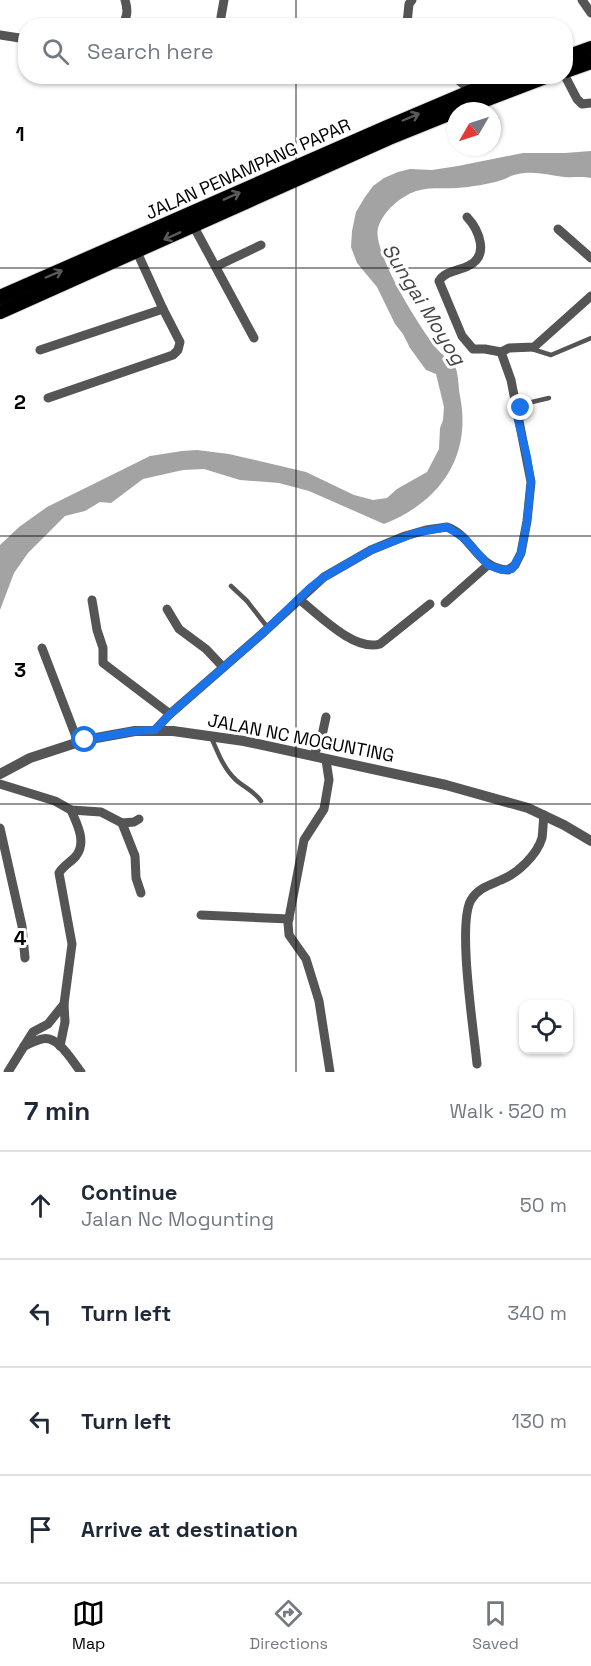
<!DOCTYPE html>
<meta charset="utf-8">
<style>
:root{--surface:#fff;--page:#f6f6f7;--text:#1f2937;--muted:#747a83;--line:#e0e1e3;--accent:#000}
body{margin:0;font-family:"Space Grotesk",sans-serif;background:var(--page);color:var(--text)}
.controls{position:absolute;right:18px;bottom:18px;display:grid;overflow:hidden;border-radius:12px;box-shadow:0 2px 4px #0004}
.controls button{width:54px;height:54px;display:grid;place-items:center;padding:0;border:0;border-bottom:2px solid var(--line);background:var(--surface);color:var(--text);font:30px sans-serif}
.compass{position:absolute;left:447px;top:102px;width:54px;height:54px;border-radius:50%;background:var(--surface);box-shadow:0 2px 4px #0004;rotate:231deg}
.stop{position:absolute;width:18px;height:18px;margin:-14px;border:4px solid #1a73e8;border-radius:50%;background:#fff}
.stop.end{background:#1a73e8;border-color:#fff;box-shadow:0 2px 6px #0008}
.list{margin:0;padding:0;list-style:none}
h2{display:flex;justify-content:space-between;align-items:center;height:78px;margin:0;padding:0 24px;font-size:26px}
h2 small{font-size:20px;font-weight:400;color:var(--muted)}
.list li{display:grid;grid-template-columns:39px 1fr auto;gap:18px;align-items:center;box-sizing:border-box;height:108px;padding:0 24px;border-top:2px solid var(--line)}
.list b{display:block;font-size:22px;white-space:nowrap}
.list p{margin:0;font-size:20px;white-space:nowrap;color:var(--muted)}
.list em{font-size:20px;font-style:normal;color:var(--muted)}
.icon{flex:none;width:33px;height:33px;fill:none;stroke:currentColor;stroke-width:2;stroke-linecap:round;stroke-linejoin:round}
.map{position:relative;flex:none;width:591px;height:1072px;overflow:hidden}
.search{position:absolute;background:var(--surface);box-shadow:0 2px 4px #0004;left:18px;right:18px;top:18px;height:66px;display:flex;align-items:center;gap:15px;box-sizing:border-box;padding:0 21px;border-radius:24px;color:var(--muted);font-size:22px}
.sheet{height:510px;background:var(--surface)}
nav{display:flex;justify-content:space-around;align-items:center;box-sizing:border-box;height:84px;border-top:2px solid var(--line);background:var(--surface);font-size:16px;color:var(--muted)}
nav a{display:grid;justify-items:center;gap:3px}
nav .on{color:var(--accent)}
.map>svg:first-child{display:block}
.water{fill:#a3a3a3}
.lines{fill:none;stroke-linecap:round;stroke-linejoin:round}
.primary-casing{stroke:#dbdbdb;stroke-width:16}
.service{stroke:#555;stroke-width:4.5}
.minor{stroke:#555;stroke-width:9}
.tertiary{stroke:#555;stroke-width:10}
.primary{stroke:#000;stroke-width:14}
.oneway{stroke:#595959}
.route{stroke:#1a73e8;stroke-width:8}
.grid{fill:none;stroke:#000;stroke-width:1.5;stroke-opacity:0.55}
.labels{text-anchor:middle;stroke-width:6;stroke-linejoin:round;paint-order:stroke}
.street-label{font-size:18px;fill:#000;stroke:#fff}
.water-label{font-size:20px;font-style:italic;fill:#444;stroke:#fff}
.grid-label{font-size:20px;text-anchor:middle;font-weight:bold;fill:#000;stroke:#fff;stroke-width:6;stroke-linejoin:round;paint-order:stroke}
</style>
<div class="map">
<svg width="591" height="1072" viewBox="0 0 591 1072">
<rect width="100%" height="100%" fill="#fff"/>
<path class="water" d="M591,151V178C581,176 573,178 564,177C547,175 532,170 514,175C510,176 506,179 502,180C490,184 470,187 457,188C443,189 429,187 416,191C400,197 383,211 378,228C372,252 421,330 437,349C442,355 449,359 454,365C459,372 458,387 460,396C472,457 440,502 384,524L309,491L279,483L240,480L204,469L183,470L143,479L111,503L100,502L85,511L65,516L28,553L14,573L0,610V545L19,527L47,507L150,456L182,451L197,450L229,454L306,472L354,495L373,500L387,498L397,489L427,472L439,449L440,428L443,420L444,407L436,374L426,370L410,348L403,334L395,324L377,287L357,263L351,247L352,231L356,212L365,197L373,186L384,178L398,172L410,169L432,170L458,166L523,153H565Z"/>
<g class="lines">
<defs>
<g id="primary">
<path d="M566,57L591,48"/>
<path d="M566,71L591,62"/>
<path d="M456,111L548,76"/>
<path d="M0,297L385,128L472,91L511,76"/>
<path d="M0,312L389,138L456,111"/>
</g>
</defs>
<use href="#primary" class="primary-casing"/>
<g class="service">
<path d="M532,349L551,355L591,338"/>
<path d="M518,410L532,402L549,398"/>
<path d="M231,586L247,601L268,628"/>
<path d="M212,739C218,753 224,769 236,780C244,787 255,792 261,801"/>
</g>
<g class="minor">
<path d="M582,0L591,13"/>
<path d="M407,23L409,4L412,0"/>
<path d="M121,26C128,17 128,10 125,0"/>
<path d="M222,26L221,17L224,0"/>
<path d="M397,26L410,23L422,26"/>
<path d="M0,35L26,39"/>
<path d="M199,76L200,78"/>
<path d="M453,76L472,91"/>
<path d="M565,76L577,99L582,104L591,103"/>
<path d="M467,217C479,230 490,256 468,266C458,271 445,271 439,281L462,336L473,349H485L501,352L509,348L534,347L591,296"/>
<path d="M194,227L254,338"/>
<path d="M558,229L591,258"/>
<path d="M217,266L261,245"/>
<path d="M40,350L163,309L137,252"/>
<path d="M48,398L173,355L178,350L180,342L163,309"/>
<path d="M92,600L97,630L103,648V663L170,714"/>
<path d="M300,600C319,615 355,652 380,644L430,604"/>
<path d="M445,603L488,565"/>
<path d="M167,609L179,629L206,649L223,667"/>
<path d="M42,648L78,742"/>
<path d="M155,730L170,714L264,632L324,577L371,550L405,536L426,530L447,527C474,537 476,568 508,570L515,565L521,553L527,521L531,482L511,380L501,352"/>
<path d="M313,756L321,740L326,717"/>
<path d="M326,760L329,780L324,809L304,840L288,923L289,935L306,959L319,1001L330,1072"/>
<path d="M0,784L55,801L71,810L101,812L122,823L134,822L139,819"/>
<path d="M122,823L135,856L136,878L141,893"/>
<path d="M0,828L22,926L25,958"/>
<path d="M201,915L289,919"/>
<path d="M24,1046C29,1044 36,1040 42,1039C58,1035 72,1061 81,1072"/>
<path d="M60,1046L65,1022L64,1004L72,944L59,873C63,866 71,862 76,856C87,842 77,824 71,810"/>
<path d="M477,1064C474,1031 457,924 471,900C478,888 490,885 501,880C517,874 537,855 542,838C543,831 543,823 544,815"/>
<path d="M8,1072L33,1032L48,1024L64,1004"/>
</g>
<path class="tertiary" d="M0,774L30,758L85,740L135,731H173L244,741L446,785L528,808L564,825L591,841"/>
<use href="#primary" class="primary"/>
</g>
<defs><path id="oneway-shaft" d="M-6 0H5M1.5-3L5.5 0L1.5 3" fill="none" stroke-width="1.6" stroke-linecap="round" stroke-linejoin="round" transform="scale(1.5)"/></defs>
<g class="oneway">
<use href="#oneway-shaft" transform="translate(411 117) rotate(-23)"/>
<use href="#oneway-shaft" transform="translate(232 196) rotate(-24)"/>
<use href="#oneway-shaft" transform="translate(172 236) rotate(156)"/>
<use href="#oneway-shaft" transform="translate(54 274) rotate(-23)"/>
</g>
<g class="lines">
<path class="route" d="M85,740L135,731L155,730L170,714L264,632L310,588L324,577L371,550L415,533L447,527L464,538L488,565L502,570L512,569L521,553L527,521L531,482L527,457L516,412L521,408"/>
</g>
<path class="grid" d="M296,0V26M296,76V1072M0,268H591M0,536H591M0,804H591"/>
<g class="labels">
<g class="street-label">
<text transform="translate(248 169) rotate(-24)" y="6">JALAN PENAMPANG PAPAR</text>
<text transform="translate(301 738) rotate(11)" y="6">JALAN NC MOGUNTING</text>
</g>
<g class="water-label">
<text transform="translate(424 304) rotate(58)" y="7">Sungai Moyog</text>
</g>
</g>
<g class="grid-label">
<text x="20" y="141">1</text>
<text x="20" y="409">2</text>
<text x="20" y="677">3</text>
<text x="20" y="945">4</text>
</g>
</svg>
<div class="controls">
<button><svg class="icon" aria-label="locate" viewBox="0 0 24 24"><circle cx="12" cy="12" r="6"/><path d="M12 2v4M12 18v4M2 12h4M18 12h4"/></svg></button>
</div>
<svg class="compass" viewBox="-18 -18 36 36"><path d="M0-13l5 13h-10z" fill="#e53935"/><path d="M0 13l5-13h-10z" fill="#747a83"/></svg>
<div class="stop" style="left:85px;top:740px"></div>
<div class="stop end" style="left:521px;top:408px"></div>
<div class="search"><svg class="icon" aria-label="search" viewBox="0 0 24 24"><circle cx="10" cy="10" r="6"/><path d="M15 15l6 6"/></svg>Search here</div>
</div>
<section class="sheet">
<h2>7 min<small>Walk · 520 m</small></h2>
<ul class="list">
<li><svg class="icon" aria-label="ahead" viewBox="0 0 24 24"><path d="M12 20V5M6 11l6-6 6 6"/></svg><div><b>Continue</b><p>Jalan Nc Mogunting</p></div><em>50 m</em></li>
<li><svg class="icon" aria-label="left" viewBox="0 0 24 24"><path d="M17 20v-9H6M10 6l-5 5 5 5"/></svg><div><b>Turn left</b></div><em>340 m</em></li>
<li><svg class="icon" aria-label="left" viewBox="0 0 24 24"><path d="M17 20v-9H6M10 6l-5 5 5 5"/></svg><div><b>Turn left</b></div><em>130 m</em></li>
<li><svg class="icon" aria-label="arrive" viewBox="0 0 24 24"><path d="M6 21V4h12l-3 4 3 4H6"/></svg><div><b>Arrive at destination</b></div></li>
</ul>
</section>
<nav>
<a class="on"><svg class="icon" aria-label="map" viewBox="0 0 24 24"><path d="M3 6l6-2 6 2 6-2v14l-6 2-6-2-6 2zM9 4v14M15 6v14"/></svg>Map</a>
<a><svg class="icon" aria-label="directions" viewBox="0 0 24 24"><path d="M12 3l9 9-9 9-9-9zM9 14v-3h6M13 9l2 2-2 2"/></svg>Directions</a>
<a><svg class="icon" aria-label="saved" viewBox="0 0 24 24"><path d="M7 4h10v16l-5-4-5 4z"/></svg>Saved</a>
</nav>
